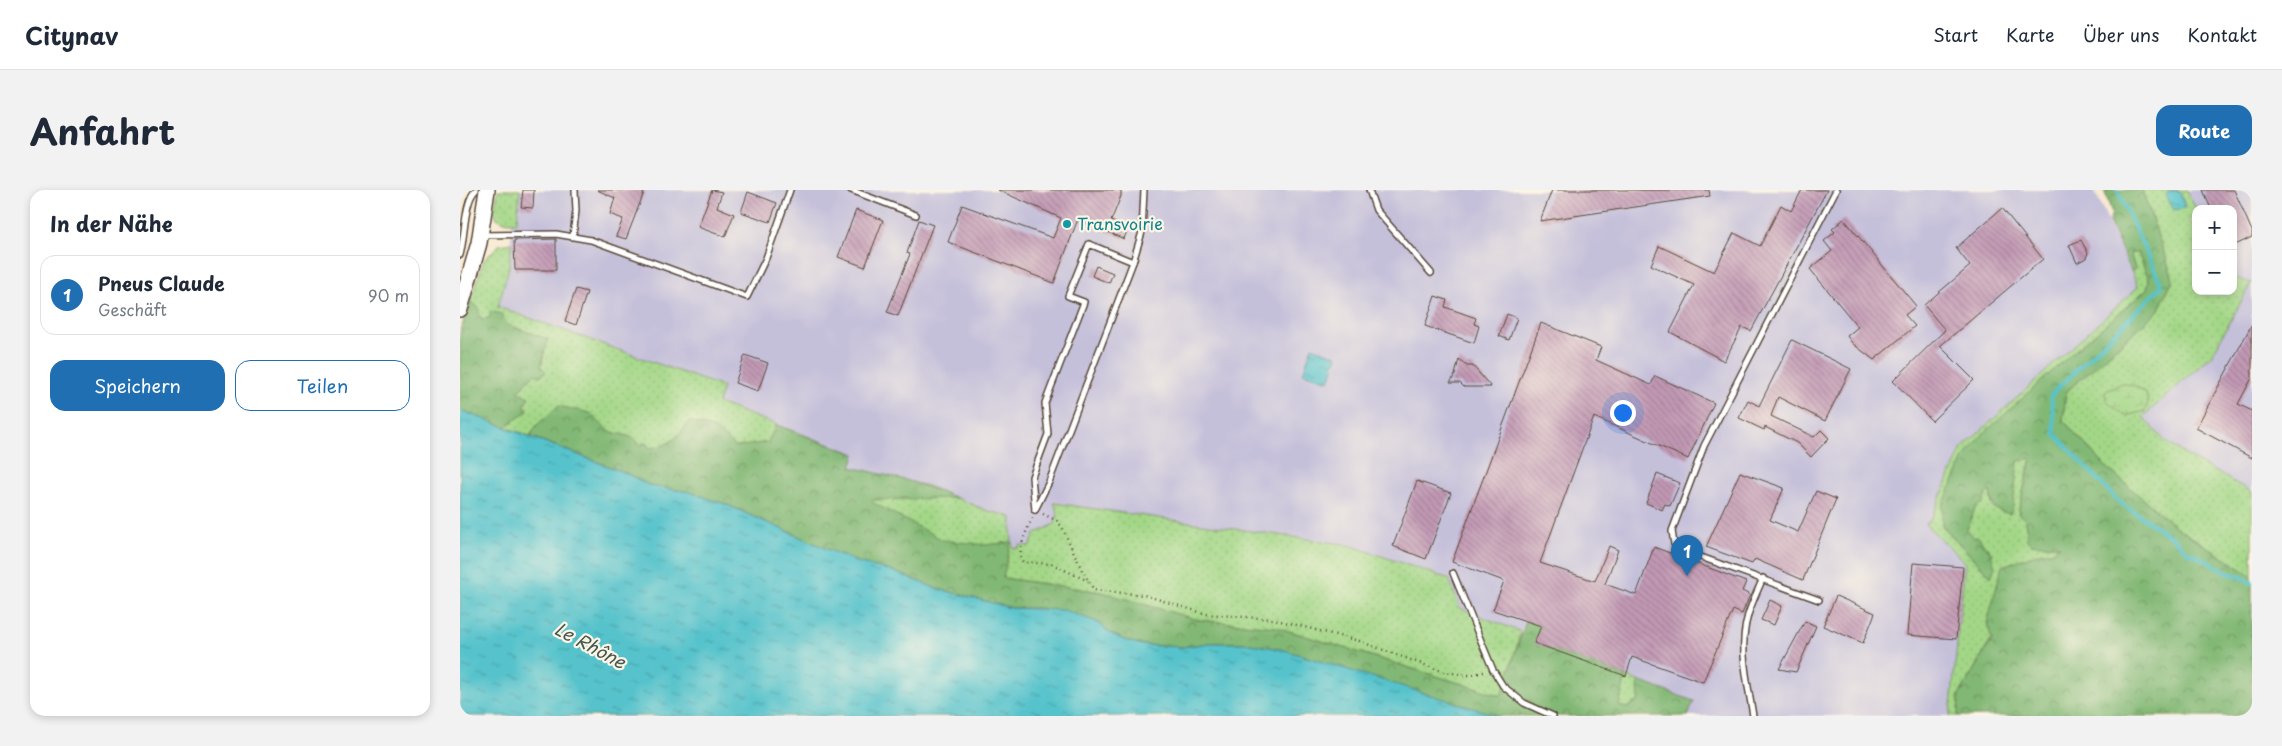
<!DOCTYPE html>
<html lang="de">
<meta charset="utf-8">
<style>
:root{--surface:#fff;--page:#f2f2f3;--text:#1f2937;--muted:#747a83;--line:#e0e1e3;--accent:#1f6fb2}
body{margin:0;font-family:"Playpen Sans",sans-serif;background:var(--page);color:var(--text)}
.controls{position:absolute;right:15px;top:15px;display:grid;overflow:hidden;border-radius:10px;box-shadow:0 2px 8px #0003}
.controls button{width:45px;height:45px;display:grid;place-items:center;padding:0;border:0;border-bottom:1px solid var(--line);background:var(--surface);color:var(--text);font:25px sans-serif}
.you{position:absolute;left:1162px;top:222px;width:18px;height:18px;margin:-12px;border:4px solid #fff;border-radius:50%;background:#1a73e8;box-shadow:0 0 0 8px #1a73e833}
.badge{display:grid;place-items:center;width:32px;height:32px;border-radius:50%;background:var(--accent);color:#fff;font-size:16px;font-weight:700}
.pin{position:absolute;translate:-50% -41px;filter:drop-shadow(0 1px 2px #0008)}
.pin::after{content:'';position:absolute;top:26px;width:18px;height:15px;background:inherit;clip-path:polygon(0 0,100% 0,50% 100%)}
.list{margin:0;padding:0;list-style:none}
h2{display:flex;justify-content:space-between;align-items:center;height:65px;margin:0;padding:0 20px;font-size:21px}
h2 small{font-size:16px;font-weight:400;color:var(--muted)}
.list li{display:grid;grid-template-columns:32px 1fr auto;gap:15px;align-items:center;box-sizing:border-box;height:80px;margin:0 10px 10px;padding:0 10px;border:1px solid var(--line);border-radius:15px}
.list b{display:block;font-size:19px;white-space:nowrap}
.list p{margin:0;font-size:16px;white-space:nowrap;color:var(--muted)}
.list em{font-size:16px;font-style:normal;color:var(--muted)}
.actions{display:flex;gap:10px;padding:15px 20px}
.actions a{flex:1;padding:11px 0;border:1px solid var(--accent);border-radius:15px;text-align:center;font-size:18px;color:var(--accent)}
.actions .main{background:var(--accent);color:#fff}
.map{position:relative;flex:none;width:1792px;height:526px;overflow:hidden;border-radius:15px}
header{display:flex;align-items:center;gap:30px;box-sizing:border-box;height:70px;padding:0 25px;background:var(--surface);border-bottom:1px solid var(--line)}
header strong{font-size:24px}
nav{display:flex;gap:28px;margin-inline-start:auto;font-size:18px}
.intro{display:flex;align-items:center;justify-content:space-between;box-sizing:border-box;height:120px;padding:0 30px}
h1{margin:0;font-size:35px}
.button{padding:12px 22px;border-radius:15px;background:var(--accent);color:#fff;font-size:18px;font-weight:700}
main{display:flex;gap:30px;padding:0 30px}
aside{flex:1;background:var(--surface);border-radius:15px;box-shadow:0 2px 8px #0003}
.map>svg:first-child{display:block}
.industrial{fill:#c5c0da}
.grass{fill:url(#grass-dots);stroke:#6f8052}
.forest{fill:url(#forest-crowns);stroke:#5e7149}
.wetland{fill:url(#wetland-marsh);stroke:#6f8052}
.water{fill:url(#water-ripples);stroke:#487675}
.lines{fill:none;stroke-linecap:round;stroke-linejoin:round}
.stream{stroke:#56c3cc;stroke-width:4}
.building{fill:url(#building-back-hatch)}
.lane-casing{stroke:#574739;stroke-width:8}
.secondary-casing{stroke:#574739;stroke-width:18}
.path{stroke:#574739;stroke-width:2.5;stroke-dasharray:1 4;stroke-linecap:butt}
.lane{stroke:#fff;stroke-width:5}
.secondary{stroke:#fff;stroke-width:15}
.culture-dot{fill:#0f9aa8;stroke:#fcf5e5;stroke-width:2}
.labels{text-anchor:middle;stroke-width:4.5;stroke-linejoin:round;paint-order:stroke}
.culture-label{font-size:16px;fill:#0d838f;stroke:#fcf5e5;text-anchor:start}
.water-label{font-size:18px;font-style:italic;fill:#435852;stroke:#fcf5e5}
</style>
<header>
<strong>Citynav</strong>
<nav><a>Start</a><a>Karte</a><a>Über uns</a><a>Kontakt</a></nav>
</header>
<div class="intro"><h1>Anfahrt</h1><a class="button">Route</a></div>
<main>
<aside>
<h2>In der Nähe<small></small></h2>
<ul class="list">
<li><span class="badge">1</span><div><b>Pneus Claude</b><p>Geschäft</p></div><em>90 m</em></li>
</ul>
<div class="actions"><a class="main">Speichern</a><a>Teilen</a></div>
</aside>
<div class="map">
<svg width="1792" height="526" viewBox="0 0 1792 526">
<defs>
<pattern id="grass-dots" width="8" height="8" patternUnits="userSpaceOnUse" patternTransform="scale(1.25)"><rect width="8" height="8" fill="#a3d787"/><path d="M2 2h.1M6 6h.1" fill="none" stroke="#8db974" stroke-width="1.8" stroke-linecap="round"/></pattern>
<pattern id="forest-crowns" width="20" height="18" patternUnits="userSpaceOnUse" patternTransform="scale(1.25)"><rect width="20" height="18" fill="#82b874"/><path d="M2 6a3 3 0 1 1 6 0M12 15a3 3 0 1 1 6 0" fill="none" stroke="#6c965f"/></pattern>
<pattern id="wetland-marsh" width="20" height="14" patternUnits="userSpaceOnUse" patternTransform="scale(1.25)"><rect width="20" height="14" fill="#a3d787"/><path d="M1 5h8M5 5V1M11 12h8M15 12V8" fill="none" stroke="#8db974"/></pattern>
<pattern id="water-ripples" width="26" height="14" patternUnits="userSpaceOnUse" patternTransform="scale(1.25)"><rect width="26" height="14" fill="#56c3cc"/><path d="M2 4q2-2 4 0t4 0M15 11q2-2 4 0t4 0" fill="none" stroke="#489fa5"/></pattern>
<pattern id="building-back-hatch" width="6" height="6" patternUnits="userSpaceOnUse" patternTransform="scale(1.25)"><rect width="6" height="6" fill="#c299b5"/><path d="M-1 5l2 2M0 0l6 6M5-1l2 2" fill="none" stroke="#9f7d93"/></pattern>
</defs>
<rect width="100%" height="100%" fill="#fcf5e5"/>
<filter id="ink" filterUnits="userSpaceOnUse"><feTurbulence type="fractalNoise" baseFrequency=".02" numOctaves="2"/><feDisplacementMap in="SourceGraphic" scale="10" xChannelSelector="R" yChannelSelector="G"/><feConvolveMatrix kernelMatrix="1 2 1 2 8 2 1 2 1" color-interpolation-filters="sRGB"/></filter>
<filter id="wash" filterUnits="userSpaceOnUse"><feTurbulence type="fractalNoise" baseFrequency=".0096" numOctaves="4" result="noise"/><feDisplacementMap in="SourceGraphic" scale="20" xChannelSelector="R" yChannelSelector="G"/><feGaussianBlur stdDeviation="1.12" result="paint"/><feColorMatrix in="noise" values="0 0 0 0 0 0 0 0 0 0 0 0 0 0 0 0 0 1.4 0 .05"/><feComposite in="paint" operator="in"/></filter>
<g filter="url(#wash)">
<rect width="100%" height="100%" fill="#f7e9d2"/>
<g class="industrial">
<path d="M60,0H1634L1678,97L1502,258L1470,331L1465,334L1505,372L1490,526H1228L1234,511L1074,453L1066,431L1061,442L1000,418L989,389L889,355L595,313L599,323L595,334L575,344L570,356L560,355L559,358H552L551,343L552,327L528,321L446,290L391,277L395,264L258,213L263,197L38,117L49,77L52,32H58Z"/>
<path d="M1727,0H1792V302L1724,264L1704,250L1683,227L1752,165L1791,93L1773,87V19H1736Z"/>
</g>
<g class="grass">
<path d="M38,0H60L57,32C28,33 34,23 38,0Z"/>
<path d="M1682,0H1715L1710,1L1718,20L1725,16L1720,2L1715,0H1727L1736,19L1730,30L1736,41V101H1773V87L1791,93L1752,165L1683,227L1704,250L1724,264L1792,302V386L1716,337L1646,277L1603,230L1606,202L1698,121L1713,89Z"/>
<path d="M52,53L49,77L38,117L263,197L258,213L395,264L391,277L468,296L528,321L552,327L551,343L553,358H559V355L570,356L575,344L595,334L598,323L594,313L889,355L989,389L1000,418L1061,442L1042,506L816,437L738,430L642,402L543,388L275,263L255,239L229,232C216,248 211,256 189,258L186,253L180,255L171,247L148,241L130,223L77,235L70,246L45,237L68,220L58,202L0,142L24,70L39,55Z"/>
<path d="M1670,62L1678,63L1689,89L1687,99L1609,166L1569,204L1482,336L1530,386L1531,363L1518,347L1514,348L1507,339L1516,316L1523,313L1526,303L1530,301L1532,316L1536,320L1555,295L1558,271L1571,268L1558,323C1568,329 1568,338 1566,349L1571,354L1601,356L1591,362H1582L1499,505L1498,526H1490L1505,372L1465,334L1470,331L1502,258L1678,97L1671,81L1675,79Z"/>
<path d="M1166,486L1178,491L1179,510L1167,518L1158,516Z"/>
</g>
<g class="forest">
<path d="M1644,0H1682L1713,89L1698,121L1606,202L1603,230L1646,277L1716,337L1792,386V526H1498L1499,505L1532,450L1527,433L1542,376L1582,362H1591L1600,356L1571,354L1566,349C1568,338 1569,329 1558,324L1571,268L1558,271L1553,317L1550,324C1531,319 1534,318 1530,301L1526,304L1523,313L1516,316L1507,339L1514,348L1518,347L1531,363L1535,377L1531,387L1482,335V317L1504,268L1522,245L1609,166L1687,99L1689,89L1678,63H1670L1675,79L1671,81L1649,31L1652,23Z"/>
<path d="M11,112L19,118V125L23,129L30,128V121L41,124L48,135L88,149L81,176L86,182L81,186L74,184L58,202L69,207L64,216L68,221L45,237L0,220V142Z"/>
<path d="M98,216L130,223L148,241L171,247L180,255L186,253L190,258C211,256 216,248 229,231L255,239L276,257L308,252L316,235L395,264L391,277L446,290L497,308L413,310L412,312L483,350L526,355L551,352L543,388L642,402L738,430L816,437L1041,506L1066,431L1081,436L1075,453L1166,486L1159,516L1167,518L1179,510L1178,491L1234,511L1228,526H1039L784,453H749L723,457L682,455L664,450L650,443L637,432L580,418H552L475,398L435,382L397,372L265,314L230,302L191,296L166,283L70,246L77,235Z"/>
</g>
<path class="wetland" d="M1661,193L1675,196L1686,203L1688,213L1685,221L1665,226L1646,210L1645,202Z"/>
<g class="water">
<path d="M1715,0L1720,2L1725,18L1714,20L1706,6L1707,3Z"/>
<path d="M852,157L877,166L869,191L843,183Z"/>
<path d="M0,220L166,283L191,296L230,302L265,314L397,372L435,382L475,398L552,418L604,420L637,432L650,443L664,450L682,455L723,457L749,453H784L821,459L1039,526H0Z"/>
</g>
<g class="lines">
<path class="stream" d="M1657,0L1702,96L1591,205L1595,244L1658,311L1714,349L1728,362L1742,368L1767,383L1779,386L1792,393"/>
</g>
<g id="blocks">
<g class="building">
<path d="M63,0H74L73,18L61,17Z"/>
<path d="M137,0H185L166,49L156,46L163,29L150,24L155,8Z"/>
<path d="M252,0L262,2L257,17L274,24L265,47L238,37Z"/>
<path d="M538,0H661V6L651,31L668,38L664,49L618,29L594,93L488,52L502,15L593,48L601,28Z"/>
<path d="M1092,0H1249L1250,6L1080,31Z"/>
<path d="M1342,0H1367L1291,141L1282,137L1264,171L1210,142L1234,95L1191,75L1199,56L1254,82L1274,43L1300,56L1321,15L1331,21Z"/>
<path d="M1743,0H1774L1792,41V47L1773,56V19H1751Z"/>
<path d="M288,2L317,13L310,32L281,22Z"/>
<path d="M1542,18L1583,69L1480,156L1514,190L1472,231L1433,191L1485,140L1464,115L1510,76L1496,58Z"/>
<path d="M396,20L423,30L405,77L378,67Z"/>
<path d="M1384,29L1456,116L1445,125L1455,136L1414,170L1392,153L1387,146L1398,137L1350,79L1372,61L1364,51L1375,42L1372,39Z"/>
<path d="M459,30L473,35L438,126L427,122L450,64L447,63Z"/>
<path d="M96,49V80H55L54,50Z"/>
<path d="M1621,50L1628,63L1626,68L1617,73L1609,55Z"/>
<path d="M636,76L653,83L649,93L632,86Z"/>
<path d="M116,99L127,102L116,135L105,131Z"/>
<path d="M975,106L987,110L985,117L1016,128L1014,134L1019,136L1014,153L965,136Z"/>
<path d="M1047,124L1057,128L1049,150L1039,146Z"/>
<path d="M1081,133L1141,157L1136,170L1191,195L1195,186L1254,213L1228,269L1134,227L1080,373L1135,391L1149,356L1158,360L1145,394L1176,405L1194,357L1286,392L1282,401L1290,405L1282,424L1273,420L1243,492L1172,467L1166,486L1074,453L1081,436L1033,420L1044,391L992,372Z"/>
<path d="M1792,134V188L1778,214L1792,221V268L1736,238Z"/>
<path d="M1332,150L1391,179L1365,231L1318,207L1311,226L1354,247L1361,240L1369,248L1351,267L1337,253L1305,237L1304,240L1279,228L1288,210L1299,216Z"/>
<path d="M285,165L308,173L298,201L275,193Z"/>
<path d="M999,169L1007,176H1013L1031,197H1004L1000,193H990L995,185Z"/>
<path d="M1280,282L1324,298L1310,330L1338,342L1356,301L1376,309L1343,390L1295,369L1292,374L1246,357Z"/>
<path d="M1197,284L1220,293L1210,316L1205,314L1202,320L1186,313Z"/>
<path d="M957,291L991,303L966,369L933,356Z"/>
<path d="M1453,373L1503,377L1496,449L1447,445Z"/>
<path d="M1376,406L1415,423L1403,453L1363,436Z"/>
<path d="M1310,410L1322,416L1314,435L1301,430Z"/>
<path d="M1345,431L1356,436L1336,482L1319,479Z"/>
</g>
</g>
</g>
<g filter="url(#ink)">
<use href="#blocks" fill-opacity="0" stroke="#574739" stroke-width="1"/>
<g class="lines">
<defs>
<g id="lane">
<path d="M391,0L456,25"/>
<path d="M909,0L916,20L971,83"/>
<path d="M21,45L96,44L131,50L287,107L306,68L330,0"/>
<path d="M113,46L116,21L115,0"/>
<path d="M0,65C5,48 4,10 16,0"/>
<path d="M575,320L589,292L673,72L682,42L684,0"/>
<path d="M575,320L572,287L588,244L585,213L624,112L608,106L629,54L673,72"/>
<path d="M993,383L1033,480L1043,496L1064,513L1093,526"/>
<path d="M1359,410L1219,359L1214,354L1212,341L1244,256L1376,0"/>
<path d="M1293,526C1288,493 1278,458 1288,425C1292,412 1298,400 1303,388"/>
</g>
<path id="secondary" d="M0,119L19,53L27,0"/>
</defs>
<use href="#lane" class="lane-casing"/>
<use href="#secondary" class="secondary-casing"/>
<g class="path">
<path d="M583,324L597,331L602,337L622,380L634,400L684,405L746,424L813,429L899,451L984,482L1009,485L1024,482"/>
<path d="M572,328C568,339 555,362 563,372L592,374L628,391"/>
</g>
<use href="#lane" class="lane"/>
<use href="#secondary" class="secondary"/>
</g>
</g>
<circle class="culture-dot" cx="607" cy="34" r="5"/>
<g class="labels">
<g class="culture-label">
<text x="617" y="40">Transvoirie</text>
</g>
<g class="water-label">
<text transform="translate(130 456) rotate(28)" y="6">Le Rhône</text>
</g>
</g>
</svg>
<div class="controls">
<button>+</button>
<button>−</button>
</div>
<div class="you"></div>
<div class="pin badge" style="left:1227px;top:386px">1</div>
</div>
</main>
